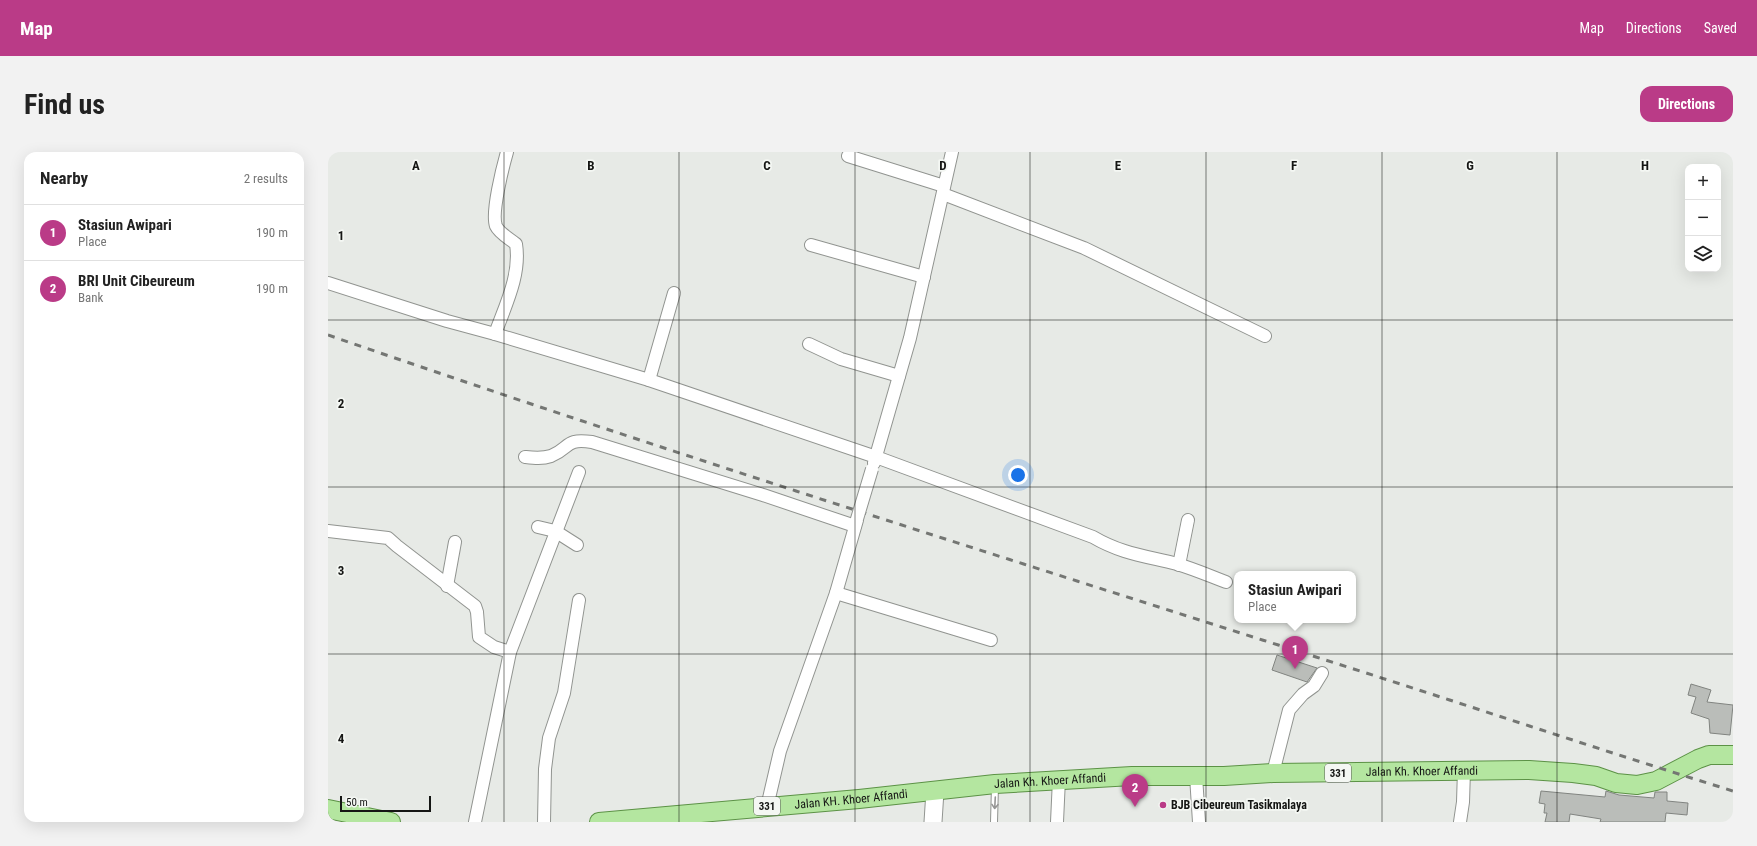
<!DOCTYPE html>
<meta charset="utf-8">
<style>
:root{--surface:#fff;--page:#f2f2f2;--text:#222;--muted:#767676;--line:#e0e0e0;--accent:#ba3b87}
body{margin:0;font-family:"Roboto Condensed",sans-serif;background:var(--page);color:var(--text)}
.controls{position:absolute;right:12px;top:12px;display:grid;overflow:hidden;border-radius:8px;box-shadow:0 4px 16px #0002}
.controls button{width:36px;height:36px;display:grid;place-items:center;padding:0;border:0;border-bottom:1px solid var(--line);background:var(--surface);color:var(--text);font:20px sans-serif}
.scale{position:absolute;left:12px;bottom:10px;width:91px;box-sizing:border-box;padding-left:4px;border:2px solid #151614;border-top:0;font-size:11px;line-height:14px;white-space:nowrap;color:#151614;-webkit-text-stroke:3px #f4f7f3;paint-order:stroke}
.you{position:absolute;left:690px;top:323px;width:14px;height:14px;margin:-10px;border:3px solid #fff;border-radius:50%;background:#1a73e8;box-shadow:0 0 0 6px #1a73e833}
.badge{display:grid;place-items:center;width:26px;height:26px;border-radius:50%;background:var(--accent);color:#fff;font-size:13px;font-weight:700}
.pin{position:absolute;translate:-50% -33px;filter:drop-shadow(0 1px 2px #0008)}
.pin::after{content:'';position:absolute;top:21px;width:14px;height:12px;background:inherit;clip-path:polygon(0 0,100% 0,50% 100%)}
.popup{position:absolute;left:906px;top:419px;width:122px;height:52px;box-sizing:border-box;display:grid;place-content:center;border-radius:8px;background:var(--surface);filter:drop-shadow(0 1px 3px #0005);font-size:13px;white-space:nowrap;color:var(--muted)}
.popup b{font-size:15px;color:var(--text)}
.popup::after{content:'';position:absolute;left:50%;top:100%;margin-left:-8px;border:8px solid transparent;border-top-color:var(--surface)}
.list{margin:0;padding:0;list-style:none}
h2{display:flex;justify-content:space-between;align-items:center;height:52px;margin:0;padding:0 16px;font-size:17px}
h2 small{font-size:13px;font-weight:400;color:var(--muted)}
.list li{display:grid;grid-template-columns:26px 1fr auto;gap:12px;align-items:center;box-sizing:border-box;height:56px;padding:0 16px;border-top:1px solid var(--line)}
.list b{display:block;font-size:15px;white-space:nowrap}
.list p{margin:0;font-size:13px;white-space:nowrap;color:var(--muted)}
.list em{font-size:13px;font-style:normal;color:var(--muted)}
.icon{flex:none;width:22px;height:22px;fill:none;stroke:currentColor;stroke-width:2;stroke-linecap:round;stroke-linejoin:round}
.map{position:relative;flex:none;width:1405px;height:670px;overflow:hidden;border-radius:12px}
header{display:flex;align-items:center;gap:24px;box-sizing:border-box;height:56px;padding:0 20px;background:var(--accent);color:#fff}
header strong{font-size:19px}
nav{display:flex;gap:22px;margin-inline-start:auto;font-size:14px}
.intro{display:flex;align-items:center;justify-content:space-between;box-sizing:border-box;height:96px;padding:0 24px}
h1{margin:0;font-size:28px}
.button{padding:10px 18px;border-radius:12px;background:var(--accent);color:#fff;font-size:14px;font-weight:700}
main{display:flex;gap:24px;padding:0 24px}
aside{flex:1;background:var(--surface);border-radius:12px;box-shadow:0 4px 16px #0002}
.map>svg:first-child{display:block}
.building{fill:#babdb9;stroke:#818480}
.lines{fill:none;stroke-linecap:round;stroke-linejoin:round}
.lane-casing{stroke:#919490;stroke-width:8}
.street-casing{stroke:#919490;stroke-width:14}
.secondary-casing{stroke:#919490;stroke-width:19}
.primary-casing{stroke:#5c9246;stroke-width:20}
.lane{stroke:#fff;stroke-width:6}
.street{stroke:#fff;stroke-width:12}
.secondary{stroke:#fff;stroke-width:17}
.primary{stroke:#b4e6a0;stroke-width:18}
.rail{stroke:#747673;stroke-width:3;stroke-dasharray:7 7;stroke-linecap:butt}
.street-bridge-casing{stroke:#919490;stroke-width:14;stroke-linecap:butt}
.street-bridge{stroke:#fff;stroke-width:12}
.oneway{stroke:#969695}
.grid{fill:none;stroke:#151614;stroke-width:1;stroke-opacity:0.55}
.poi-dot{fill:#ba3b87;stroke:#f4f7f3;stroke-width:1.5}
.labels{text-anchor:middle;dominant-baseline:central;stroke-width:3.5;stroke-linejoin:round;paint-order:stroke}
.shield{fill:#f4f7f3;stroke:#585a57;stroke-width:1}
.shield-label{font-size:11px;font-weight:bold;fill:#151614}
.street-label{font-size:12px;fill:#151614;stroke:#f4f7f3}
.poi-label{font-size:12px;font-weight:bold;fill:#151614;stroke:#f4f7f3;text-anchor:start}
.grid-label{font-size:13px;text-anchor:middle;font-weight:bold;fill:#151614;stroke:#f4f7f3;stroke-width:3.5;stroke-linejoin:round;paint-order:stroke}
</style>
<header>
<strong>Map</strong>
<nav><a>Map</a><a>Directions</a><a>Saved</a></nav>
</header>
<div class="intro"><h1>Find us</h1><a class="button">Directions</a></div>
<main>
<aside>
<h2>Nearby<small>2 results</small></h2>
<ul class="list">
<li><span class="badge">1</span><div><b>Stasiun Awipari</b><p>Place</p></div><em>190 m</em></li>
<li><span class="badge">2</span><div><b>BRI Unit Cibeureum</b><p>Bank</p></div><em>190 m</em></li>
</ul>
</aside>
<div class="map">
<svg width="1405" height="670" viewBox="0 0 1405 670">
<rect width="100%" height="100%" fill="#e7eae6"/>
<g class="building">
<polygon points="949,503 989,516 979,530 944,518"/>
<polygon points="1363,532 1383,538 1379,550 1405,553 1402,583 1382,581 1381,567 1363,561 1368,545 1360,543"/>
<polygon points="1213,639 1277,645 1278,639 1291,643 1326,646 1327,640 1339,640 1339,649 1360,651 1359,663 1338,661 1337,670 1272,670 1273,667 1242,662 1241,670 1217,670 1219,661 1216,661 1217,652 1211,651"/>
</g>
<g class="lines">
<defs>
<polyline id="lane" points="666,670 667,634"/>
<g id="street">
<polyline points="520,4 616,34"/>
<polyline points="615,42 756,96 937,184"/>
<polyline points="483,93 596,125"/>
<path d="M0 131 119 169 167 182 321 228 548 305 765 385C794 402 818 404 849 412 866 417 882 424 898 430"/>
<path d="M167 182C177 154 193 123 188 92 182 87 171 81 168 74 163 61 175 14 179 0"/>
<polyline points="481,192 513,207 571,224"/>
<polyline points="321,228 346,141"/>
<path d="M197 305C206 306 214 307 223 304 243 296 236 286 264 290L435 343 527 374"/>
<polyline points="546,311 582,186 624,0"/>
<polyline points="210,375 227,379 249,393"/>
<polyline points="0,379 60,386 69,394 147,454 149,460 151,485 166,495 182,500"/>
<polyline points="851,413 860,368"/>
<polyline points="119,434 127,390"/>
<polyline points="508,441 663,488"/>
<polyline points="945,621 961,558 975,542 986,534 994,521"/>
<polyline points="868,624 871,670"/>
<polyline points="439,655 452,599 508,441 529,368"/>
<polyline points="147,670 182,500 251,320"/>
<polyline points="216,670 217,617 221,586 236,541 251,448"/>
<polyline points="729,670 731,627"/>
<polyline points="1132,670 1135,650 1136,618"/>
</g>
<polyline id="secondary" points="605,670 607,639"/>
<g id="primary">
<polyline points="0,657 63,670"/>
<path id="s1" d="M271 670 531 647 667 632 804 624H896L945 621 1201 618 1245 621 1268 624 1288 631 1309 633 1328 629 1370 607 1381 603H1405"/>
</g>
</defs>
<use href="#lane" class="lane-casing"/>
<use href="#street" class="street-casing"/>
<use href="#secondary" class="secondary-casing"/>
<use href="#primary" class="primary-casing"/>
<use href="#lane" class="lane"/>
<use href="#street" class="street"/>
<use href="#secondary" class="secondary"/>
<use href="#primary" class="primary"/>
<path class="rail" d="M0 183C327 296 658 400 988 505 1127 549 1266 596 1405 639"/>
<defs>
<polyline id="street-bridge" points="529,367 544,317"/>
</defs>
<use href="#street-bridge" class="street-bridge-casing"/>
<use href="#street-bridge" class="street-bridge"/>
</g>
<defs><path id="oneway-shaft" d="M-6 0H5M1.5-3L5.5 0L1.5 3" fill="none" stroke-width="1.6" stroke-linecap="round" stroke-linejoin="round"/></defs>
<use class="oneway" href="#oneway-shaft" transform="translate(667 651) rotate(93)"/>
<path class="grid" d="M176 0V670M351 0V670M527 0V670M702 0V670M878 0V670M1054 0V670M1229 0V670M0 168H1405M0 335H1405M0 502H1405"/>
<circle class="poi-dot" cx="835" cy="653" r="4"/>
<g class="labels">
<g class="shield">
<rect x="997" y="612" width="26" height="18" rx="3"/>
<rect x="426" y="645" width="26" height="18" rx="3"/>
</g>
<g class="shield-label">
<text x="1010" y="621">331</text>
<text x="439" y="654">331</text>
</g>
<g class="street-label">
<text stroke="none"><textPath href="#s1" startOffset="825">Jalan Kh. Khoer Affandi</textPath></text>
<text stroke="none"><textPath href="#s1" startOffset="453">Jalan Kh. Khoer Affandi</textPath></text>
<text stroke="none"><textPath href="#s1" startOffset="253">Jalan KH. Khoer Affandi</textPath></text>
</g>
<g class="poi-label">
<text x="843" y="653">BJB Cibeureum Tasikmalaya</text>
</g>
</g>
<g class="grid-label">
<text x="88" y="18">A</text>
<text x="263" y="18">B</text>
<text x="439" y="18">C</text>
<text x="615" y="18">D</text>
<text x="790" y="18">E</text>
<text x="966" y="18">F</text>
<text x="1142" y="18">G</text>
<text x="1317" y="18">H</text>
<text x="13" y="88">1</text>
<text x="13" y="256">2</text>
<text x="13" y="423">3</text>
<text x="13" y="591">4</text>
</g>
</svg>
<div class="controls">
<button>+</button>
<button>−</button>
<button><svg class="icon" aria-label="layers" viewBox="0 0 24 24"><path d="M12 4l9 5-9 5-9-5zM3 14l9 5 9-5"/></svg></button>
</div>
<div class="scale">50 m</div>
<div class="you"></div>
<div class="pin badge" style="left:967px;top:517px">1</div>
<div class="popup"><b>Stasiun Awipari</b>Place</div>
<div class="pin badge" style="left:807px;top:655px">2</div>
</div>
</main>
